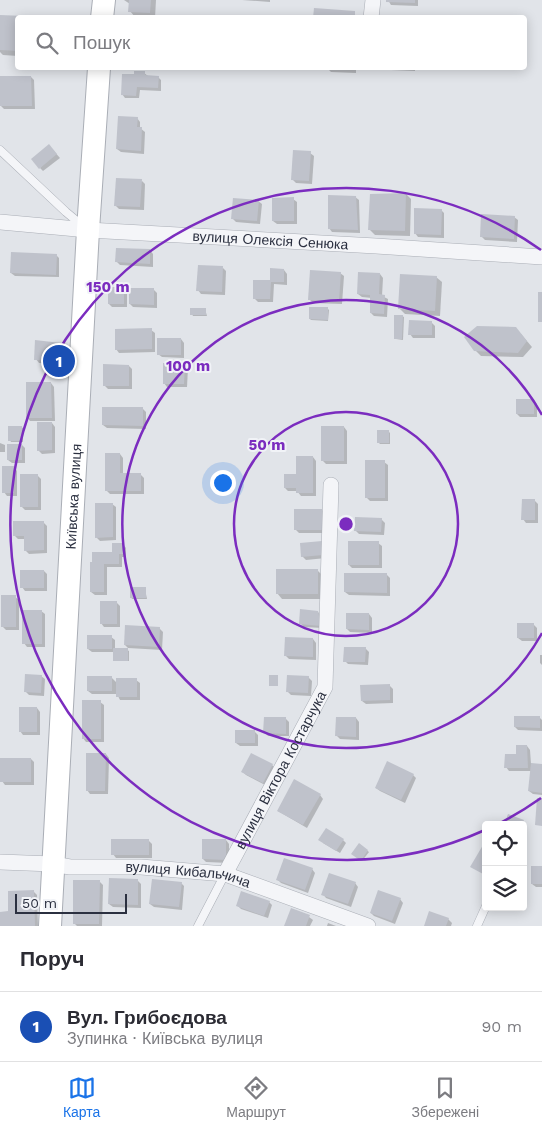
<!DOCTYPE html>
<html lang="uk">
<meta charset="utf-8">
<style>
:root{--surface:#fff;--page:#f7f7f7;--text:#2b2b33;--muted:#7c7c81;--line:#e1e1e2;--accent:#1a73e8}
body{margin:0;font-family:"Work Sans",sans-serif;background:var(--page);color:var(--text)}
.controls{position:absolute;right:15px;bottom:15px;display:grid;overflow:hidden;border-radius:5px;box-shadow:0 2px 12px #0003}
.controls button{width:45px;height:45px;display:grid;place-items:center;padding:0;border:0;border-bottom:1px solid var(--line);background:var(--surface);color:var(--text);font:25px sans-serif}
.scale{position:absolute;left:15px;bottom:12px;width:112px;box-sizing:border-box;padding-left:5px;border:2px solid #2b3040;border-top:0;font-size:14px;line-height:18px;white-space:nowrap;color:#2b3040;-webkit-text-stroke:4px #f1f3f7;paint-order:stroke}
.you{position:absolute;left:222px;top:482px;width:18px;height:18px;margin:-12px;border:4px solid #fff;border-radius:50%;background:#1a73e8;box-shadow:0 0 0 8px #1a73e833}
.badge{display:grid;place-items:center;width:32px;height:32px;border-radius:50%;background:var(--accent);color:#fff;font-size:16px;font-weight:700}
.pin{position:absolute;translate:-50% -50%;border:2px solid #fff;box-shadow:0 1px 5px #0006}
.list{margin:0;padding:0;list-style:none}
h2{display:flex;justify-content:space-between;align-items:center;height:65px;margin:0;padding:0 20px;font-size:21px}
h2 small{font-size:16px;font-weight:400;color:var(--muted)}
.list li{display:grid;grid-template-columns:32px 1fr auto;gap:15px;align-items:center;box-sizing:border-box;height:70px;padding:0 20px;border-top:1px solid var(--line)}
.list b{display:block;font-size:19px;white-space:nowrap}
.list p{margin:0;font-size:16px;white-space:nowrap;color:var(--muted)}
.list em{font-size:16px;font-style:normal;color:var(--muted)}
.icon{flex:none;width:28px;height:28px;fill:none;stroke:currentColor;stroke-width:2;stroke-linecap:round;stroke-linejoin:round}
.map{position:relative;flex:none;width:542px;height:926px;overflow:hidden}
.search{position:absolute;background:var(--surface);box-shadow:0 2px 12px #0003;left:15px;right:15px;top:15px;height:55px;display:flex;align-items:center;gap:12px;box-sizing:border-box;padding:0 18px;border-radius:5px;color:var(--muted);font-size:19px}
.sheet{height:135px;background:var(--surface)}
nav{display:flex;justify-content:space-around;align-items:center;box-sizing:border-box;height:70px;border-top:1px solid var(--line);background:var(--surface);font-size:14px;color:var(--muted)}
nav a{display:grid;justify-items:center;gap:2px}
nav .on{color:var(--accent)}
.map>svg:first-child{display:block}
.shadow{fill:#0003}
.building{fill:#bfc2cb}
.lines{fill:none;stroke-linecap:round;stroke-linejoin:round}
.service-casing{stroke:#aaaeb6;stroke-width:9}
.minor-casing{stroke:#aaaeb6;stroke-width:16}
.secondary-casing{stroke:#aaaeb6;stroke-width:24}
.service{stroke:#f4f5f8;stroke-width:8}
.minor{stroke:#f4f5f8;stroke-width:15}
.secondary{stroke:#fff;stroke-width:22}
.ring{fill:none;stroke:#7b2cbf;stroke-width:2.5}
.labels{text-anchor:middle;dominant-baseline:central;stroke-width:4;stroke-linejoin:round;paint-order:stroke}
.street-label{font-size:14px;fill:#2b3040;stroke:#f1f3f7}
.centre{fill:#7b2cbf;stroke:#f1f3f7;stroke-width:2.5}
.ring-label{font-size:15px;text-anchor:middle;font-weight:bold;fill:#7b2cbf;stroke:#f1f3f7;stroke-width:4;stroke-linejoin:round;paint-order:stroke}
</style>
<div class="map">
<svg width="542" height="926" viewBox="0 0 542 926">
<rect width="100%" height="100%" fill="#e1e4e9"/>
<g class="shadow">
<polygon points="124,0 156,0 155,18 135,17 130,11 130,4"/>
<polygon points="242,0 270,0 270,2"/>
<polygon points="388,0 418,0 418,6 391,5"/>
<polygon points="0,16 28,17 18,18 18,56 3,55 0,52"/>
<polygon points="327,68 356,68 356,73 331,72"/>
<polygon points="389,68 415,68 415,71 391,70"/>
<polygon points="144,73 148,76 158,77 161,80 161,91 140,90 139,98 125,98 122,94 135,76"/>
<polygon points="31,77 34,80 35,109 4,109 1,106"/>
<polygon points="137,118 140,122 140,128 145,132 144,154 121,152 117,149"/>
<polygon points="53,150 60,158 43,171 40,168"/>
<polygon points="310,153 314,156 312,184 296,183 292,179"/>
<polygon points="142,181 145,184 144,210 119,209 116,206"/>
<polygon points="406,194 411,199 410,236 375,235 370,230"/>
<polygon points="355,197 359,200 360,233 332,232 329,228"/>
<polygon points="293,199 297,202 297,224 277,224 273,221"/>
<polygon points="258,201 262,204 260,224 236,222 232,218"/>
<polygon points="441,210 444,213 444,238 418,237 415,233"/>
<polygon points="514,217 518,220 517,242 485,240 482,237"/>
<polygon points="150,250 153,254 153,267 120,265 117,262"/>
<polygon points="56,255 59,258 59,277 15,276 11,273"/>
<polygon points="223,268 226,271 225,295 201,294 198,290"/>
<polygon points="284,270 287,274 287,285 274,284 273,302 258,302 254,298"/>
<polygon points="340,273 344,276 342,304 313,303 309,299"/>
<polygon points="380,274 383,278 382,296 388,299 387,317 374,316 371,313 372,298 362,297 358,294"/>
<polygon points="436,277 442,282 440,316 405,314 399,308"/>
<polygon points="123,288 127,292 127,307 112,307 109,304"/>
<polygon points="154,290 157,293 157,308 133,307 130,304"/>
<polygon points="327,308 329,310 328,321 311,320 310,319"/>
<polygon points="205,309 207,316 193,316 192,314"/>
<polygon points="402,316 404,317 403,340 396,339 395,338"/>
<polygon points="431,322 435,326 435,338 413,338 410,334"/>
<polygon points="151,330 155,333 155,352 119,353 116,349"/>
<polygon points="521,334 532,347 523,357 481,356 475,350"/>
<polygon points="181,339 184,343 184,358 162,357 158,354"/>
<polygon points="60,344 63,348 62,364 39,363 36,359"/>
<polygon points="184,365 188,368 187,387 167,387 164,383"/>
<polygon points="129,366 132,369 132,389 108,389 104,385"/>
<polygon points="51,383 54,387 55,421 30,421 27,417"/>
<polygon points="533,400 537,404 537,417 520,417 517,414"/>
<polygon points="142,408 146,412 146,429 107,428 103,425"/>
<polygon points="52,423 55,427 55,453 42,454 38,450"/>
<polygon points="21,427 23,428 23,442 11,442 10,440"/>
<polygon points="344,427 347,431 347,464 326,464 323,461"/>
<polygon points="388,431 390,433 390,444 380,444 378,442"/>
<polygon points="0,443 5,445 5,452 0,452"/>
<polygon points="22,445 25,448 25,463 12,463 8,460"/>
<polygon points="120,454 123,458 123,474 140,474 144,478 144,494 110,494 106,490"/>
<polygon points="313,457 316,461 316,496 301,496 297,491 288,491 285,488"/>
<polygon points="384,462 388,465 388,501 370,501 366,497"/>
<polygon points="14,467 17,471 17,496 7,496 4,492"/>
<polygon points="37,475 41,479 41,510 25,510 22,507"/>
<polygon points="534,500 538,504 538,523 526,523 523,519"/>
<polygon points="112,504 116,507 116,540 100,541 96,537"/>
<polygon points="322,510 325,513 325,533 299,533 296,530"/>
<polygon points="381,519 385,523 384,535 359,534 356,531"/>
<polygon points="43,522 47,526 47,553 29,554 25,550 25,539 18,539 15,536"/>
<polygon points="378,543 382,546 382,568 352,568 349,565"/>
<polygon points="123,544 126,548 126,557 122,557 122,567 107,567 107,595 95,595 91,592 91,563 113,553"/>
<polygon points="325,546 326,558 306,560 302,556"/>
<polygon points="44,571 47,574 47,591 25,591 22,587"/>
<polygon points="318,571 323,576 323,599 282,599 277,593"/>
<polygon points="387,575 390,578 390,596 349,595 345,592"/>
<polygon points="145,589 147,599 132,599 131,597"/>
<polygon points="15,597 19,600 19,630 6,630 2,626"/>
<polygon points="117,603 120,606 120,627 104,627 101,623"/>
<polygon points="41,611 45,614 45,647 27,647 24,643"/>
<polygon points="318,612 321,616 323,628 304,627 300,623"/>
<polygon points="369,614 372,618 372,633 350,632 347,629"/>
<polygon points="534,625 537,628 537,641 522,641 518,638"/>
<polygon points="159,628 163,632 162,650 128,648 125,645"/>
<polygon points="111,637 115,640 115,650 127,650 129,651 129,661 116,661 115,652 92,652 88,649"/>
<polygon points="313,639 316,643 316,660 289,659 286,656"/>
<polygon points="365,648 369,652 368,665 348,664 345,661"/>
<polygon points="540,655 542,655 542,665 540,663"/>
<polygon points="41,676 45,679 44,696 29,695 26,692"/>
<polygon points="111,677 117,683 136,680 140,683 140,700 120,700 117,694 92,694 88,691"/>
<polygon points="308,677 312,681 311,696 291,695 288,692"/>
<polygon points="389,685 393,689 393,703 366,704 362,701"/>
<polygon points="100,702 104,705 104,742 86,742 83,738"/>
<polygon points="37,708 40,712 40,735 23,735 20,731"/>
<polygon points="539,717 542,720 542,731 518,730 515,727"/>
<polygon points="356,718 359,722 359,740 340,739 337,736"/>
<polygon points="286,719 289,722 289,736 268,736 265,733"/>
<polygon points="254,731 258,735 258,746 240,746 236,743"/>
<polygon points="527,746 530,750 531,764 542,765 542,795 533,794 529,791 531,771 509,771 506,767"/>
<polygon points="106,754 109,758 108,794 90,794 87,790"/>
<polygon points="31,759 34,762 34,785 5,785 2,781"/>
<polygon points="272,765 275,768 267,786 246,775 243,772"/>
<polygon points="413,775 416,778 405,803 380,791 376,788"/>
<polygon points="320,795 323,799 307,828 278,811"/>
<polygon points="523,821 527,825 523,833 523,825 505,825"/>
<polygon points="148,840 152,844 152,858 116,858 113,854"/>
<polygon points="226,840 229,844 229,863 206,862 203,859"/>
<polygon points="343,840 346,843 340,853 323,843"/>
<polygon points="359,845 369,852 362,861 353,854"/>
<polygon points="542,867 542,887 536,887 532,884"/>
<polygon points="312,869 315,873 308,893 281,883 277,879"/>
<polygon points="138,881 141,884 141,908 113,907 109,904"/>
<polygon points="100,882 103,885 102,926 77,926 74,923"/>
<polygon points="181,883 184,886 182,910 154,907 150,904"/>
<polygon points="355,883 358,887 351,907 326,898 323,894"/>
<polygon points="33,891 37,895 38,926 0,926 0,913 10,913"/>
<polygon points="400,899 403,903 395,924 374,916 371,913"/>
<polygon points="269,902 272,905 268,918 241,909 237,905"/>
<polygon points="309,917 313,920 310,926 286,926"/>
<polygon points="448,919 452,923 451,926 425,926"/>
<polygon points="328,923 336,926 327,926"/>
</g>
<g class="building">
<polygon points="129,0 151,0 150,13 128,12"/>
<polygon points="386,0 415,0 415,3 386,2"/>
<polygon points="314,8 355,11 355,18 313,18"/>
<polygon points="0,15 24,16 24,18 18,18 18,51 0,50"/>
<polygon points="326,68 353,68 353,70 326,69"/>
<polygon points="134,71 145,71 145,75 159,76 158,88 137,87 136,96 121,95 122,74 134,74"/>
<polygon points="0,76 31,76 32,106 0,106"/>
<polygon points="118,116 138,117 137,127 142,127 141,151 116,149"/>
<polygon points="49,144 57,154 39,169 31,159"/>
<polygon points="293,150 311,151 309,181 291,180"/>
<polygon points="116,178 142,179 140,207 114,206"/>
<polygon points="406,193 405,231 368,230 370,194"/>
<polygon points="328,195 356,196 358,230 328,229"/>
<polygon points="294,197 294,221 272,221 272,198"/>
<polygon points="233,198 259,200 257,221 231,219"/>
<polygon points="414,208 442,209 441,235 414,234"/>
<polygon points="481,214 515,216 514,239 480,237"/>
<polygon points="116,248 150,249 150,264 115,262"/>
<polygon points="11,252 57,254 56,275 10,273"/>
<polygon points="198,265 223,266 222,292 196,291"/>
<polygon points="270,268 284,269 284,282 271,282 270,299 253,299 253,280 270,280"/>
<polygon points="310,270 341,272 339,301 308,300"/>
<polygon points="358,272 380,273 379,294 385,295 384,314 370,313 370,295 357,294"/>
<polygon points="400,274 437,276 435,311 398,309"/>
<rect x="108" y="287" width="16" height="17"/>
<polygon points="129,288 154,288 154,305 129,304"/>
<rect x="538" y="292" width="4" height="30"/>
<polygon points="309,307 328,307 328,320 309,319"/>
<rect x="190" y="308" width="16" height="7"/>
<polygon points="394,315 403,315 402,339 394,339"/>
<polygon points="409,320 432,321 432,335 408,335"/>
<polygon points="477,326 516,327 527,341 518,353 474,351 464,337"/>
<polygon points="152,328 152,349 115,350 115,329"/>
<rect x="157" y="338" width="24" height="17"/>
<polygon points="35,340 61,343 59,361 34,360"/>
<polygon points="163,363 185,364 184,384 163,384"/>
<polygon points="103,364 129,365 129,386 103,386"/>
<polygon points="26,382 51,382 52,418 26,418"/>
<rect x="516" y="399" width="18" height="15"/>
<polygon points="102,407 143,407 143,426 102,425"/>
<polygon points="37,422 52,422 52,450 37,451"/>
<rect x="8" y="426" width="14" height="15"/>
<rect x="321" y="426" width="23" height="35"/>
<rect x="377" y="430" width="12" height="13"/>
<rect x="7" y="444" width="15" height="16"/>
<polygon points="105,453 120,453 120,473 141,473 141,491 105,491"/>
<polygon points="296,456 313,456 313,493 296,493 296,488 284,488 284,474 296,474"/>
<rect x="365" y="460" width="20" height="38"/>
<rect x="2" y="466" width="12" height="27"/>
<rect x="20" y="474" width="18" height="33"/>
<polygon points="522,499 535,499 535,520 521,520"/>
<polygon points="95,503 113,503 113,537 95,538"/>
<rect x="294" y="509" width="28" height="21"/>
<polygon points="355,517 382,518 381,532 354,531"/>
<polygon points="13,521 44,521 44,550 24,551 24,536 13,536"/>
<polygon points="322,541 323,555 301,557 300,543"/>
<rect x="348" y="541" width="31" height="24"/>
<polygon points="112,543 123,543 123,554 119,554 119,564 104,564 104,592 90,592 90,562 92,562 92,552 112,552"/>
<rect x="276" y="569" width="42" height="25"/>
<rect x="20" y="570" width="24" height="18"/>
<polygon points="344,573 387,573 387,593 344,592"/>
<rect x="130" y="587" width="16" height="11"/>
<rect x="1" y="595" width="15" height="32"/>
<rect x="100" y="601" width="17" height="23"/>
<polygon points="300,609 318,611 321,626 299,624"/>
<rect x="22" y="610" width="20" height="34"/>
<polygon points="346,613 369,613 369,630 346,629"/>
<rect x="517" y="623" width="17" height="15"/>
<polygon points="125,625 160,627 159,647 124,645"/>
<rect x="87" y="635" width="25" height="14"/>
<polygon points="285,637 313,638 313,657 284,656"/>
<polygon points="344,647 366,647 365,662 343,662"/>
<rect x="113" y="648" width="15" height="13"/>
<polygon points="25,674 42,675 41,693 24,692"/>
<rect x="269" y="675" width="9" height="11"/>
<polygon points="287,675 309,676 308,693 286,692"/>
<rect x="87" y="676" width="25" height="15"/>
<rect x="116" y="678" width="21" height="19"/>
<polygon points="390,684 390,700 361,701 360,685"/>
<rect x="82" y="700" width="19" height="39"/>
<rect x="19" y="707" width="18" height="25"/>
<polygon points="514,716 540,716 540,728 514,727"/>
<polygon points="264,717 286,717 286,734 263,733"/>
<polygon points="336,717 356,717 356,737 335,736"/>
<rect x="235" y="730" width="20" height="13"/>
<polygon points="516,745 527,745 528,768 504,768 505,754 516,754"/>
<polygon points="86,753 106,753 105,791 86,791"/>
<polygon points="251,753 273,764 263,783 241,772"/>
<rect x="0" y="758" width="31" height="24"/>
<polygon points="387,761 414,774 401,800 375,788"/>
<polygon points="531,763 542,764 542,793 528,791"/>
<polygon points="294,779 321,794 303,825 277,811"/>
<polygon points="537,798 542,798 542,826 535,825"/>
<polygon points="508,814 524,820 522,825 504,825"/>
<polygon points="326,828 344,839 336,851 318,840"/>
<rect x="111" y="839" width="38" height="16"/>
<polygon points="202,839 226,839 226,860 202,859"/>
<polygon points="359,843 368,850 361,861 351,854"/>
<polygon points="483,845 486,846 485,875 470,867"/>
<polygon points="284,858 313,868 305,890 276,880"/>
<rect x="531" y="866" width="11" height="18"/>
<polygon points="329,873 356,882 348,904 321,895"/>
<polygon points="109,878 138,879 138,905 108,904"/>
<polygon points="152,879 182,882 179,907 149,904"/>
<polygon points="73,880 100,880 99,924 73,924"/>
<polygon points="34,890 35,926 0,926 0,912 8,911 8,891"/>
<polygon points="378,890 401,898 392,921 370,913"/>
<polygon points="241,891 270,901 264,916 236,906"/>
<polygon points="291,908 310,915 306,926 284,926"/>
<polygon points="429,911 449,918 446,926 424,926"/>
</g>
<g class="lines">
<defs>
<g id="service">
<polyline points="0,150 66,212 84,227"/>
<polyline points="198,926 225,874"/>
<polyline points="477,926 486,906"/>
</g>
<g id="minor">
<polyline points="371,18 373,0"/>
<path id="s1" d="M0 222 88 230 376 246 542 257"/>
<path id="s2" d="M0 862 53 864 70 867H141L225 874 368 926"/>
<path id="s3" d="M225 874 325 687 331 485"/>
</g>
<g id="secondary">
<polyline points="102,18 104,0"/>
<path id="s4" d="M50 926 88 230 99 68"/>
</g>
</defs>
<use href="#service" class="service-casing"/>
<use href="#minor" class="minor-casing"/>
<use href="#secondary" class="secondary-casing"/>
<use href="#service" class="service"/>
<use href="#minor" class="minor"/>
<use href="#secondary" class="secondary"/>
</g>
<g class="ring">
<circle cx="346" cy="524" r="112"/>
<path d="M542 633A224 224 0 1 1 542 415"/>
<path d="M541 798A336 336 0 0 1 496 825M485 830A336 336 0 1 1 541 250"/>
</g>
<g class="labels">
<g class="street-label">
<text stroke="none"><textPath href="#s1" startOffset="271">вулиця Олексія Сенюка</textPath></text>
<text stroke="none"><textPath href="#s4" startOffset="430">Київська вулиця</textPath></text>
<text stroke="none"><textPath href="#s3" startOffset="118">вулиця Віктора Костарчука</textPath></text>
<text stroke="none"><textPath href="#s2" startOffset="189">вулиця Кибальчича</textPath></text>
</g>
</g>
<circle cx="346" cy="524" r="8" class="centre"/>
<g class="ring-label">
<text x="108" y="292">150 m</text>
<text x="188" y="371">100 m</text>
<text x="267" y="450">50 m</text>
</g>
</svg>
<div class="controls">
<button><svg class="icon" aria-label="locate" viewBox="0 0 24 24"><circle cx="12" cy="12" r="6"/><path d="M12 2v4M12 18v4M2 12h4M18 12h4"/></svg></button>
<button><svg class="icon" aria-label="layers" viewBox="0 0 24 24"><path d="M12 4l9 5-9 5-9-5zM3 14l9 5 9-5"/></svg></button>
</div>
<div class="scale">50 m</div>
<div class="you"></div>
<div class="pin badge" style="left:59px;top:361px;background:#1a4fb4">1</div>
<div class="search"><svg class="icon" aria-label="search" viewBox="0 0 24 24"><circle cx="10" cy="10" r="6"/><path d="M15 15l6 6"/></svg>Пошук</div>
</div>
<section class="sheet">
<h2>Поруч<small></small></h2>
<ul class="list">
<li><span class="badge" style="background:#1a4fb4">1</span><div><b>Вул. Грибоєдова</b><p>Зупинка · Київська вулиця</p></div><em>90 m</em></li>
</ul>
</section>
<nav>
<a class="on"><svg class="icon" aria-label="map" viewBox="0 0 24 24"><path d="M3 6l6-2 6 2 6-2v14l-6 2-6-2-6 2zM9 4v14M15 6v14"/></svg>Карта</a>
<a><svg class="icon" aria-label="directions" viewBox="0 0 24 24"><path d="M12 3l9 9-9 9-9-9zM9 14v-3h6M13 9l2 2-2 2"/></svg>Маршрут</a>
<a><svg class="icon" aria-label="saved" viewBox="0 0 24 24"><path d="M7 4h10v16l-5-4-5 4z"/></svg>Збережені</a>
</nav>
